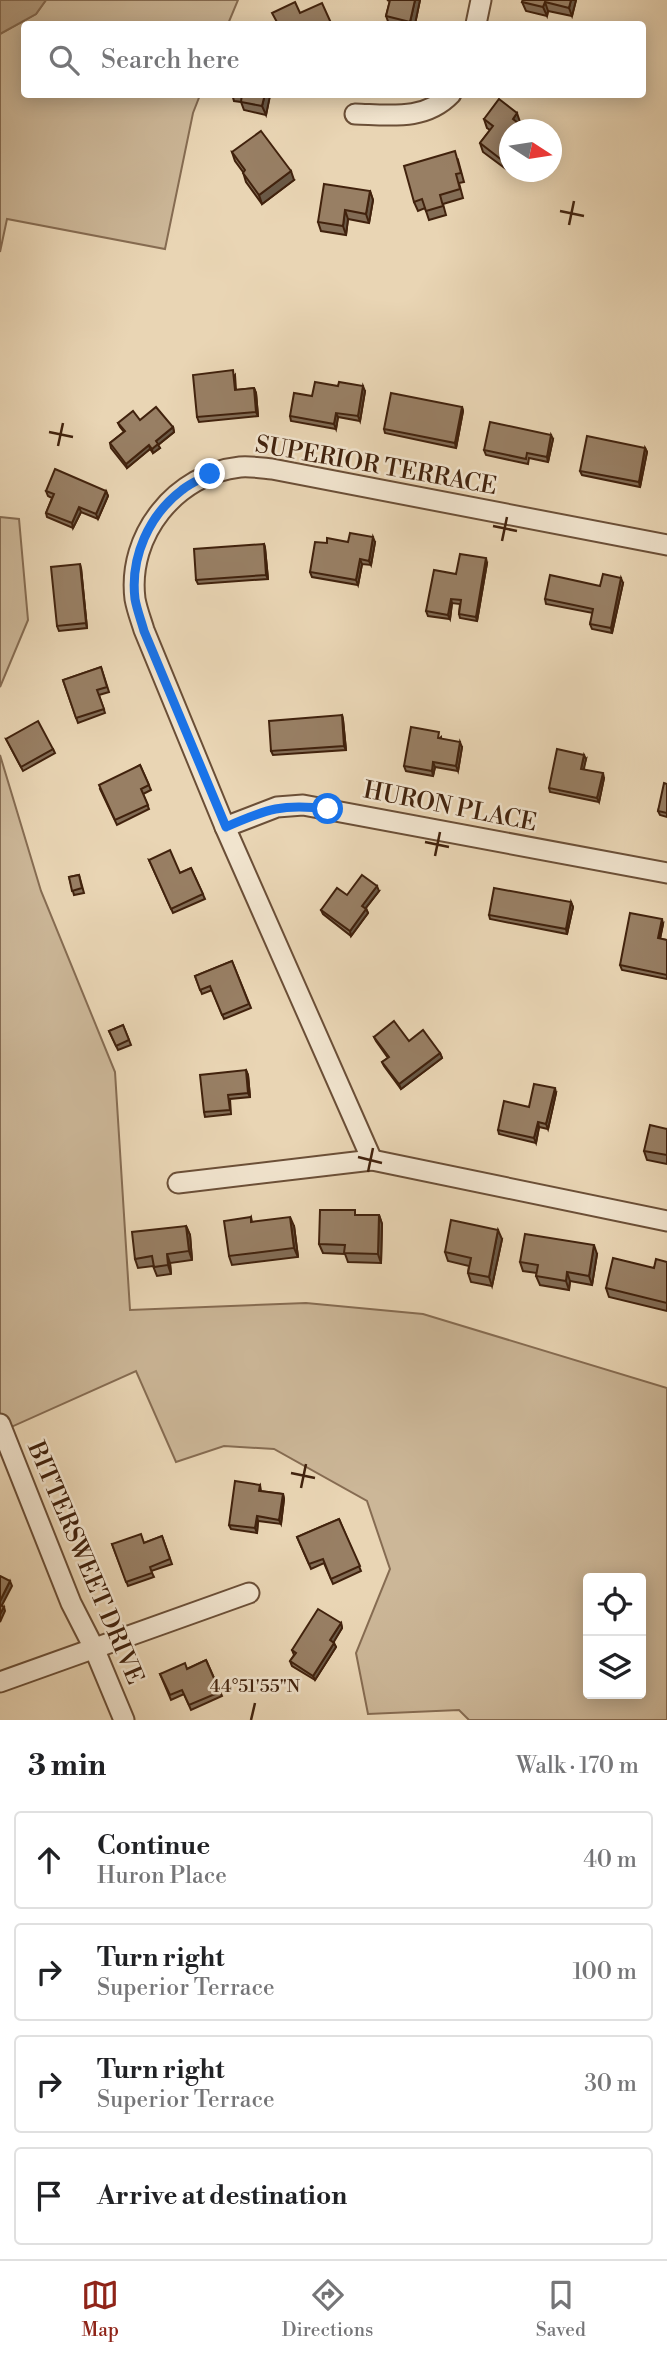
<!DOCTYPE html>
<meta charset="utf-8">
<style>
:root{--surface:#fff;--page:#f2f2f2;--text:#202124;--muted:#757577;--line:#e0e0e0;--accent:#8f2418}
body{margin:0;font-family:"Libre Bodoni",serif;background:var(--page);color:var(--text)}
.controls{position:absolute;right:21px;bottom:21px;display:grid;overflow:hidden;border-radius:7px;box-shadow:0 4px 18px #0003}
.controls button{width:63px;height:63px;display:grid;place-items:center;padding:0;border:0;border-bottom:2px solid var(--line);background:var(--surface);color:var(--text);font:35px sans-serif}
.compass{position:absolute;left:499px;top:119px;width:63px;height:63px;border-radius:50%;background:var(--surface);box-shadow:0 4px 18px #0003;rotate:102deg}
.stop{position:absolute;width:21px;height:21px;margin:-16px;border:5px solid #1a73e8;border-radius:50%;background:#fff}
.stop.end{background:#1a73e8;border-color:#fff;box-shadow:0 2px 7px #0008}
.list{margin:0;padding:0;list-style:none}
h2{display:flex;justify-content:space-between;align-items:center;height:91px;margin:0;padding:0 28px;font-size:30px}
h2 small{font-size:23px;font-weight:400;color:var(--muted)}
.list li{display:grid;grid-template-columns:46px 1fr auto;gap:21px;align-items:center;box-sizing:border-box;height:98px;margin:0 14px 14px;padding:0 14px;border:2px solid var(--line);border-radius:7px}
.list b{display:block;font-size:26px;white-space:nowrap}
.list p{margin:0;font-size:23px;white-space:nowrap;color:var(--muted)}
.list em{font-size:23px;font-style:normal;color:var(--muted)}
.icon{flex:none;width:38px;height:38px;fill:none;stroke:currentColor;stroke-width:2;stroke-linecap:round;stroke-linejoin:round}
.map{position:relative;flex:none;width:667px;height:1720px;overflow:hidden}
.search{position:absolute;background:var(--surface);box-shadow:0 4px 18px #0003;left:21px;right:21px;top:21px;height:77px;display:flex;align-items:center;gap:18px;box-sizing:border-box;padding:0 24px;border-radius:7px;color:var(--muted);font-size:26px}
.sheet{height:539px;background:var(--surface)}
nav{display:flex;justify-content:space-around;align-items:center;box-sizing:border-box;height:98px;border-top:2px solid var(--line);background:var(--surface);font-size:19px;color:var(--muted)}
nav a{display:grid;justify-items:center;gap:4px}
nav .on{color:var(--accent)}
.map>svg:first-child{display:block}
.green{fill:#ccb798;stroke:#866c52;stroke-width:2;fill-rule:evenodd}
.water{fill:#b0987b;stroke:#84694f;stroke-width:2}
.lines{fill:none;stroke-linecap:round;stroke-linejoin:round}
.street-casing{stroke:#6b4f37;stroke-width:23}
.street{stroke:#f1e4ce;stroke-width:19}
.wall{fill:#836d56;stroke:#41220d;stroke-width:2}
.shaded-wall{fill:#6a5946;stroke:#41220d;stroke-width:2}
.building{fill:#987f64;stroke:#41220d;stroke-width:2}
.route{stroke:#1a73e8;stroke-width:9}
.ticks{fill:none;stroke:#41220d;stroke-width:2.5}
.labels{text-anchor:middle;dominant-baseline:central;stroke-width:5;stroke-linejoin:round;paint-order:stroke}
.street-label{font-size:24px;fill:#41220d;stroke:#f1e4ce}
.ticks-label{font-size:18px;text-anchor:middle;fill:#41220d;stroke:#f1e4ce;stroke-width:5;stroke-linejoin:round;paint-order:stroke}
</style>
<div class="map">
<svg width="667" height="1720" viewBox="0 0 667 1720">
<rect width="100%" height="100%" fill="#e9d5b4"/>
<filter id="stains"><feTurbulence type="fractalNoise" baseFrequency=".00286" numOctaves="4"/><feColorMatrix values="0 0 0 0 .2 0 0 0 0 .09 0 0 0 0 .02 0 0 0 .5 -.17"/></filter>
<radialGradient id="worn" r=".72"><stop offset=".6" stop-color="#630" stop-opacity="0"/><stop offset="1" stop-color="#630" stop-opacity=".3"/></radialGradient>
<g class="green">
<polygon points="46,0 238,0 228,24 24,24 24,94 200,95 193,113 165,249 7,219 0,252 0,34 36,14"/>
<polygon points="0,517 19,519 28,620 0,687"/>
<path d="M0 755 41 891 115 1072 130 1310 306 1303 423 1314 667 1388V1720H469L459 1710 368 1714 356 1653 390 1569 367 1501 274 1449 224 1446 176 1462 136 1371 0 1432ZM588 1578H641V1694H588Z"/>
</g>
<polygon class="water" points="0,0 46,0 36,14 0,34"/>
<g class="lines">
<defs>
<g id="street">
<polyline points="476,24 481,0"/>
<path d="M355 114C390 115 425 121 451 94"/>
<polyline points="225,827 277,807 303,805 667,873"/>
<path d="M372 1160 225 827 144 630C141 620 137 610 135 599 127 535 176 474 240 467 250 466 262 468 272 469L667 545"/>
<polyline points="178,1183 372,1160 667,1221"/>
<polyline points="0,1424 71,1603 94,1648 124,1720"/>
<polyline points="0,1682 249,1593"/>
</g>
</defs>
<use href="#street" class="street-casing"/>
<use href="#street" class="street"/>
</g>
<g class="wall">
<polygon points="387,0 420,0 415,24 389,24 386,16 390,1"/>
<polygon points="523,0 576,0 572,16 548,11 547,16 526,11 522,2"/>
<polygon points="232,94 270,94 266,115 244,110 241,102 234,101"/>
<polygon points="484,119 520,122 509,130 510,172 483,152 480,143 490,130 487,128"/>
<polygon points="232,152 294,180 262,204 246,182 243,172 235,161"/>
<polygon points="458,160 464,182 459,183 463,198 443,204 446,215 429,220 425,208 418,211 414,202"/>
<polygon points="370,191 373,200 369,223 348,219 346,235 321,231 318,222"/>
<polygon points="235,375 236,390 254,388 256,393 258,416 199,422 197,417"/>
<polygon points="338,386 365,391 360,421 338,417 336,429 291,421 290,416 312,396"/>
<polygon points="462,407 463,411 456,448 385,433 384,429"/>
<polygon points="140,420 173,427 174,432 158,445 160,448 153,453 150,449 127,468 111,448 110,443 124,432 120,427 118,423"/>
<polygon points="553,439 548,462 529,458 528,464 486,455 484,450"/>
<polygon points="645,448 647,452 640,487 582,475 580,471"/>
<polygon points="46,491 106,491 108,496 98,519 81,512 73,528 47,517 46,513 52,498 48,496"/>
<polygon points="348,542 375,542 371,565 362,564 358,585 312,577 310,572 327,543"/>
<polygon points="264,544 265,548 268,579 198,584 196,580"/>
<polygon points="487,563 477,621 460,618 459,614 460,604 452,603 450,619 428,616 426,611 456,574"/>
<polygon points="81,568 87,628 59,631 57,626"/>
<polygon points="623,583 612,633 592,629 590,624 593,613 546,604 545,599 600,586"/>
<polygon points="101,667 109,692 99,695 105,713 78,723 63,680"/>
<polygon points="342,715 343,720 346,750 273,755 271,751"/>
<polygon points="441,737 441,739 462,747 458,771 435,767 433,776 406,771 404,766"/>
<polygon points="6,739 53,749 55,753 23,771"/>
<polygon points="586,759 583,769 604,778 599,802 550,792 549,788"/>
<polygon points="140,765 151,790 143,794 149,809 117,825 100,789"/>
<polygon points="667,784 667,817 660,815 658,811"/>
<polygon points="149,860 180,873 191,868 205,899 173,913"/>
<polygon points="79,875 84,893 74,895 69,877"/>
<polygon points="379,891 366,908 368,913 351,936 323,914 321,910 347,895"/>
<polygon points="571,902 573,907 567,934 490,919 489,915"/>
<polygon points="663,924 660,939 667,940 667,979 622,970 620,965"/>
<polygon points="232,961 251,1008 224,1019 212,990 202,994 195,976"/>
<polygon points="123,1025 131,1045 118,1050 109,1031"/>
<polygon points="374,1037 409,1041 440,1053 442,1058 401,1089 384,1066 382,1062 388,1058 376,1041"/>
<polygon points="246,1070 248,1075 250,1097 230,1099 231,1114 205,1117 204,1112"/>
<polygon points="556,1093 548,1129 539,1127 536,1143 499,1134 498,1130"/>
<polygon points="667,1129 667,1164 647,1160 644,1151"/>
<polygon points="356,1215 379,1215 382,1224 381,1263 348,1262 345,1254 323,1253 319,1244"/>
<polygon points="251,1217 252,1222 294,1226 298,1257 232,1265 229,1256"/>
<polygon points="186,1226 190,1235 192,1260 170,1263 171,1274 157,1276 153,1266 138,1268 135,1259"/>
<polygon points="502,1239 492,1286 471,1282 468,1273 469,1266 448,1261 445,1252"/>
<polygon points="597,1254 592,1285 570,1281 569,1290 540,1285 536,1276 537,1273 523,1271 520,1262"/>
<polygon points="667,1262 667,1311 609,1297 606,1288"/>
<polygon points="260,1485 261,1491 283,1494 284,1499 281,1524 258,1521 257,1533 231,1529 229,1525"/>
<polygon points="339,1519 361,1571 333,1584 324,1563 311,1569 297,1537"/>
<polygon points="162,1536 172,1564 151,1571 154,1577 128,1586 112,1544 144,1543"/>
<polygon points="341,1623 342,1628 333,1642 336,1647 315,1680 292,1666 290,1661 294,1655 292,1650"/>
<polygon points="206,1660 222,1696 191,1710 184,1694 171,1700 160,1674 187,1669"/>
</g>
<g class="shaded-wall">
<polygon points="415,0 420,0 415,24 411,24 410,22"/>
<polygon points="571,0 576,0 572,16 569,8"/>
<polygon points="545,2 548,11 547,16 543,7"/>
<polygon points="265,94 270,94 270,96 266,115 262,106"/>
<polygon points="517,113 520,122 516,128 513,119"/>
<polygon points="291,171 294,180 262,204 259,195"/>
<polygon points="370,191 373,200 369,223 366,214"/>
<polygon points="345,210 348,219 346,235 343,226"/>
<polygon points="363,386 365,391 360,421 358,416"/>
<polygon points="254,388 256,393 258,416 256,412"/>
<polygon points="462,407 463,411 456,448 455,443"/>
<polygon points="336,413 338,417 336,429 334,424"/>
<polygon points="173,427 174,432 158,445 160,448 153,453 152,449 156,441"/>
<polygon points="551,435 553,439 548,462 547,457"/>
<polygon points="149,445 150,449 127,468 126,464"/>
<polygon points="645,448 647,452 640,487 639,482"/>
<polygon points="106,491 108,496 98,519 96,514"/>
<polygon points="79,507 81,512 73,528 72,523"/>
<polygon points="373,537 375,542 371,565 369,561"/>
<polygon points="264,544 265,548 268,579 266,575"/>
<polygon points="486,558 487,563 477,621 476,617"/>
<polygon points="360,559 362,564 358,585 356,580"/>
<polygon points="80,564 81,568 87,628 86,623"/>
<polygon points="621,578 623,583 612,633 611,628"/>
<polygon points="451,599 452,603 450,619 448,615"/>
<polygon points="342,715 343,720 346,750 344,746"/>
<polygon points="460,742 462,747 458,771 456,766"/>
<polygon points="584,755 586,759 583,773 581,769"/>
<polygon points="433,762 435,767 433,776 432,771"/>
<polygon points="603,773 604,778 599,802 597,798"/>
<polygon points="377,886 379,891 364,910 362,906"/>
<polygon points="571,902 573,907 567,934 566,929"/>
<polygon points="366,909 368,913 351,936 350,931"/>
<polygon points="662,919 663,924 659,943 658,938"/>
<polygon points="440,1053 442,1058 401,1089 399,1084"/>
<polygon points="246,1070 248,1075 250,1097 248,1093"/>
<polygon points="555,1088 556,1093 548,1129 546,1124"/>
<polygon points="538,1122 539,1127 536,1143 534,1138"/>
<polygon points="379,1215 382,1224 381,1263 378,1254"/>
<polygon points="290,1217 294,1226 298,1257 294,1248"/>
<polygon points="186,1226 190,1235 192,1260 189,1251"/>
<polygon points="498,1230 502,1239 492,1286 489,1277"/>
<polygon points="594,1245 597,1254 592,1285 589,1276"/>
<polygon points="167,1254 170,1263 171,1274 168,1265"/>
<polygon points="567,1272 570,1281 569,1290 566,1281"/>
<polygon points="283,1494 284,1499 281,1524 279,1520"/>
<polygon points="257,1516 258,1521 257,1533 255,1528"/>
<polygon points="10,1581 12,1586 0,1609 0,1601"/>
<polygon points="4,1607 5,1611 0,1622 0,1614"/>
<polygon points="341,1623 342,1628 332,1645 330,1640"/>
<polygon points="334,1643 336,1647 315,1680 313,1676"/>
</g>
<g class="building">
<polygon points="390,0 415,0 410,22 386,16"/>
<polygon points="523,0 571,0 569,8 545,2 543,7 522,2"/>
<polygon points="295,2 300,13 322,3 331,23 328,24 278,24 272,13"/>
<polygon points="242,94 265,94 262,106 241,102"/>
<polygon points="499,99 517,113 513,119 527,130 509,130 509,160 507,164 480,143 493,126 484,119"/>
<polygon points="261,131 291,171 259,195 243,173 245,170 232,152"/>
<polygon points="455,151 461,173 456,174 460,189 440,195 443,206 426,211 422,199 414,202 404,166"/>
<polygon points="324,184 370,191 366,214 345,210 343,226 318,222"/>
<polygon points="233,370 235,390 254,388 256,412 197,417 193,375"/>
<polygon points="315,382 338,386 339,382 363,386 358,416 336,413 334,424 290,416 294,393 312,396"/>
<polygon points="391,393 462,407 455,443 384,429"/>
<polygon points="156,407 173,427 156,441 158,444 152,449 149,445 126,464 110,443 125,431 118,423 133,411 140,420"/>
<polygon points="490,422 551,435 547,457 527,453 526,459 484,450"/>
<polygon points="587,436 645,448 639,482 580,471"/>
<polygon points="55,469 106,491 96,514 79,507 72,523 46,513 54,494 46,491"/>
<polygon points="350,533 373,537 369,561 360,559 356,580 310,572 315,542 327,543 327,538 348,542"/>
<polygon points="264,544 266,575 196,580 194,549"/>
<polygon points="460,554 486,558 476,617 459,614 461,600 451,599 448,615 426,611 434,570 456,574"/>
<polygon points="80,564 86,623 57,626 51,567"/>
<polygon points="603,574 621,578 611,628 590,624 593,609 545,599 550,575 600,586"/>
<polygon points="101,667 107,687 97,690 104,709 76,718 63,680"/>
<polygon points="342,715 344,746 271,751 269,721"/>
<polygon points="38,721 53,749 21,767 6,739"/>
<polygon points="411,727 439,732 438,738 460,742 456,766 433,762 432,771 404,766"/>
<polygon points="557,749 584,755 581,769 603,773 597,798 549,788"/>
<polygon points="140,765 149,785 141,789 148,805 115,820 99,785"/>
<polygon points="664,783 667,784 667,813 658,811"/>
<polygon points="170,850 180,873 191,868 203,894 171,909 149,860"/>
<polygon points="79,875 82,888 72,891 69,877"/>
<polygon points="362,875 377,886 362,906 366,909 350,931 321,910 337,888 347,895"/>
<polygon points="494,888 571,902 566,929 489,915"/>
<polygon points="630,913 662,919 658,938 667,940 667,975 620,965"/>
<polygon points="232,961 249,1004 222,1015 210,986 200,990 195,976"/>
<polygon points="394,1021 409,1041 423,1030 440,1053 399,1084 382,1062 389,1057 374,1037"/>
<polygon points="123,1025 129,1040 116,1046 109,1031"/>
<polygon points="246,1070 248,1093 228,1095 230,1110 204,1112 200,1075"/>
<polygon points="534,1084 555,1088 546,1124 538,1122 534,1138 498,1130 504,1101 529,1107"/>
<polygon points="650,1125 667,1129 667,1155 644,1151"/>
<polygon points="320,1210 355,1210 355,1215 379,1215 378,1254 344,1253 345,1245 319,1244"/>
<polygon points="251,1217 251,1222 290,1217 294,1248 229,1256 224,1221"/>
<polygon points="451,1220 498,1230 489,1277 468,1273 471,1258 445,1252"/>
<polygon points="186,1226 189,1251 167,1254 168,1265 154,1267 152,1256 135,1259 132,1232"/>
<polygon points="525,1234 594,1245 589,1276 567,1272 566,1281 536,1276 538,1265 520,1262"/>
<polygon points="613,1258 654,1268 656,1259 667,1262 667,1303 606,1288"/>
<polygon points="235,1481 260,1485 259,1491 283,1494 279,1520 257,1516 255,1528 229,1525"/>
<polygon points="339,1519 360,1566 331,1579 323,1559 309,1564 297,1537"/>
<polygon points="141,1534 144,1543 162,1536 170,1559 150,1567 152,1573 126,1582 112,1544"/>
<polygon points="0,1576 10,1581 0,1601"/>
<polygon points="0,1605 4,1607 0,1614"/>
<polygon points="318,1609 341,1623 330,1640 334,1643 313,1676 290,1661 296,1653 292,1650"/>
<polygon points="206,1660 220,1692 189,1705 182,1690 170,1695 160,1674 185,1663 187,1669"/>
</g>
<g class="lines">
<path class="route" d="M210 474C201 479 190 483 182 490 149 515 130 557 135 599 137 610 141 620 144 631L226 827C267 809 283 803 328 809"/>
</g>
<path class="ticks" d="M560 211 584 216M569 225 574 201M49 432 73 437M58 446 63 423M493 526 517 531M502 541 507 517M425 842 449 847M435 856 440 832M358 1157 382 1163M368 1172 373 1148M291 1473 315 1478M301 1488 306 1464M251 1720 255 1703"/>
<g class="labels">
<g class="street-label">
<text transform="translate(376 466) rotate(10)">SUPERIOR TERRACE</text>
<text transform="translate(450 807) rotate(11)">HURON PLACE</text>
<text transform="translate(85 1563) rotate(67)">BITTERSWEET DRIVE</text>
</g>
</g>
<g class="ticks-label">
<text x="255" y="1692">44°51'55"N</text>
</g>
<rect width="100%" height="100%" filter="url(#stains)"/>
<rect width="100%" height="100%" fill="url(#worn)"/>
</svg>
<div class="controls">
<button><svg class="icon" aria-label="locate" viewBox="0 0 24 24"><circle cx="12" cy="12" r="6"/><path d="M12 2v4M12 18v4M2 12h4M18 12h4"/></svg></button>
<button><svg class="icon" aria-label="layers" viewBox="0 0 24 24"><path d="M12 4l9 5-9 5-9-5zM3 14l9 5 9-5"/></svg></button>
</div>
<svg class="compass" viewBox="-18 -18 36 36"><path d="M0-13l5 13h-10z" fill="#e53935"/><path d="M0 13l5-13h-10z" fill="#757577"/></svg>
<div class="stop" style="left:328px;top:809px"></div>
<div class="stop end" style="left:210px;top:474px"></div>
<div class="search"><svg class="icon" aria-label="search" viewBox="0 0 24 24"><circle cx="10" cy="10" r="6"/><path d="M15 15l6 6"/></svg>Search here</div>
</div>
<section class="sheet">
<h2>3 min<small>Walk · 170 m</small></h2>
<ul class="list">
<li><svg class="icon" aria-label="ahead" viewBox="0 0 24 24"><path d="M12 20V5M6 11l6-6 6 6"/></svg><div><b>Continue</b><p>Huron Place</p></div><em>40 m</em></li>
<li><svg class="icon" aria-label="right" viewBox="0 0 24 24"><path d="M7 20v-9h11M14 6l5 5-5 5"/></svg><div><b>Turn right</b><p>Superior Terrace</p></div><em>100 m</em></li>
<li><svg class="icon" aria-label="right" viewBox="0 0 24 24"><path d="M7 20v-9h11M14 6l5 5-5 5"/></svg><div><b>Turn right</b><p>Superior Terrace</p></div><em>30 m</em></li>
<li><svg class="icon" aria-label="arrive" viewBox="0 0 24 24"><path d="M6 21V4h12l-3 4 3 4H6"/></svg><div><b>Arrive at destination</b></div></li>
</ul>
</section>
<nav>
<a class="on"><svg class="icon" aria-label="map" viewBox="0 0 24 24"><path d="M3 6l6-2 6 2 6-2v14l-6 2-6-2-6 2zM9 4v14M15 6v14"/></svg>Map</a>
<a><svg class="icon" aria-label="directions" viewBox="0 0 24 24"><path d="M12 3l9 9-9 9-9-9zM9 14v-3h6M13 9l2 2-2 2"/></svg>Directions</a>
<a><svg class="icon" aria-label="saved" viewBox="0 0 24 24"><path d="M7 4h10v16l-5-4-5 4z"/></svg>Saved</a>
</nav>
